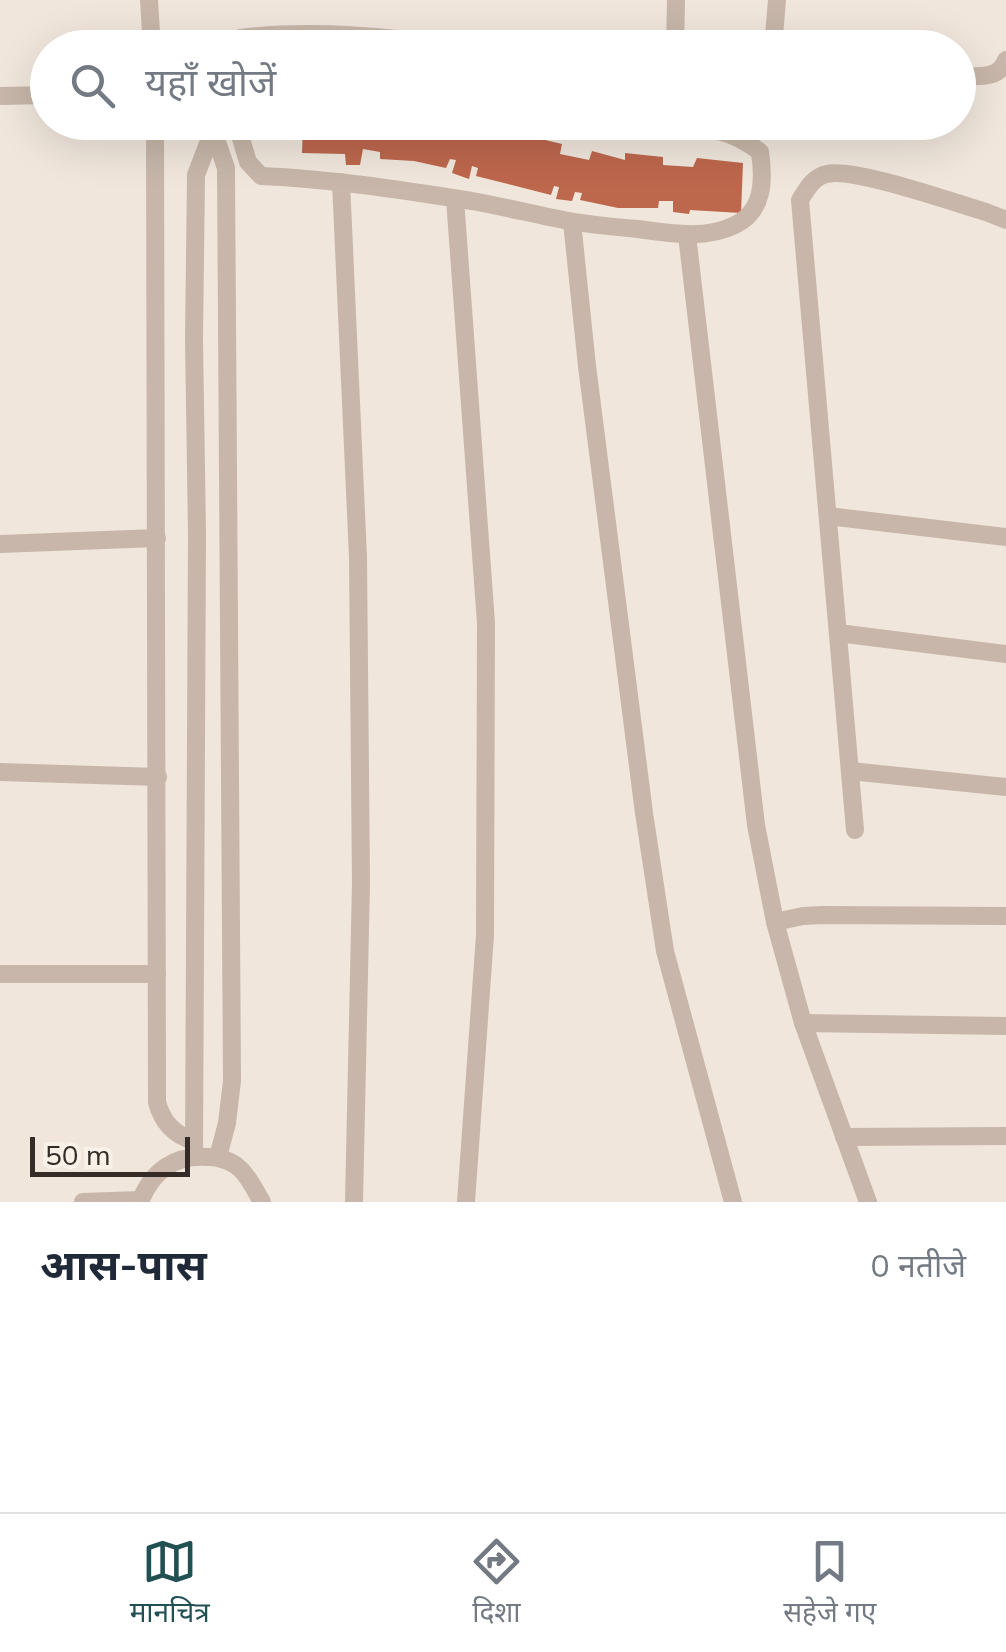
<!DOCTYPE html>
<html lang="hi">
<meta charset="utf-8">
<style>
:root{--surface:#fff;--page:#f6f6f7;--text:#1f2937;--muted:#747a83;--line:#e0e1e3;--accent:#215053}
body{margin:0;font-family:Mulish,"Noto Sans Devanagari",sans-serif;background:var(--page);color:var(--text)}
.scale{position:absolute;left:30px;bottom:25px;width:160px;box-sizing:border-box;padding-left:10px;border:5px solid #352c28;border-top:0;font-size:28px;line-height:35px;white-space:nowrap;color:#352c28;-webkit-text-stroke:8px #f8f1e8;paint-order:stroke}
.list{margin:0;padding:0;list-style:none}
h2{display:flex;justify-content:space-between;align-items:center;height:130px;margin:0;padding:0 40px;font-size:42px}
h2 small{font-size:32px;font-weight:400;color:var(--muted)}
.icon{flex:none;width:55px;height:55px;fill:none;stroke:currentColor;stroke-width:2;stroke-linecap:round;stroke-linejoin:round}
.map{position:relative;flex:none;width:1006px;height:1202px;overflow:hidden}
.search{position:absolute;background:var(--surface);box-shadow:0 10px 40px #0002;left:30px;right:30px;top:30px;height:110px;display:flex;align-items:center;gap:25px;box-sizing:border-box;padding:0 35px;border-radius:55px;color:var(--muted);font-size:38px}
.sheet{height:310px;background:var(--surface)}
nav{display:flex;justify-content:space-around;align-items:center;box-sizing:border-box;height:140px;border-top:2px solid var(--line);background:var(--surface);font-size:28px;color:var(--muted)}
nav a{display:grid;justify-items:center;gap:5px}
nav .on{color:var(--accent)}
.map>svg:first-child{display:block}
.building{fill:#bd674d}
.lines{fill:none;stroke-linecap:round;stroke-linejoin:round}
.minor{stroke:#c7b6a9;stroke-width:18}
</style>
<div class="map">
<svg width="1006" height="1202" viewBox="0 0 1006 1202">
<rect width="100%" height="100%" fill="#f0e6dc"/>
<polygon class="building" points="303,122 459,122 457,130 463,131 464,126 480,130 479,134 488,135 490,127 562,144 560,154 589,160 592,151 625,160 625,153 663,157 663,165 693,167 697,158 743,163 741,213 690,210 689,214 673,212 673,201 659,201 658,208 618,208 580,200 582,193 575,192 572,201 556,199 559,187 554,186 551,195 476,176 478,168 472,166 469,179 452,173 456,160 450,159 446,168 414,161 380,159 380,152 363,149 360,165 346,165 345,154 302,153"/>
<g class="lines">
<g class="minor">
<polyline points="149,0 152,48"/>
<path d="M226 48 230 43 241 38C318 28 403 39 480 48"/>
<polyline points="675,48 676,0"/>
<polyline points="773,48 777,0"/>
<path d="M958 76C977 76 999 80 1006 60"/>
<polyline points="0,96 48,95"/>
<path d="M155 122 157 1102C162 1122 174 1135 194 1141"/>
<polyline points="210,122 226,168 232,1081 227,1123 218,1157"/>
<path d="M231 122 239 132 248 162 261 176C332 179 402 190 472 201 505 207 537 215 569 221 592 225 615 227 638 229 669 233 705 240 735 225 764 211 764 180 760 152 732 129 700 126 665 122"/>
<polyline points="341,182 358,557 361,883 354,1202"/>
<polyline points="455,199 486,623 485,935 466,1202"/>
<polyline points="572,222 587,366 644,813 665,951 733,1202"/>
<polyline points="687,235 756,825 775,922 803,1023 868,1202"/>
<polyline points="828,516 1006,537"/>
<polyline points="0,544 157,538"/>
<polyline points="838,633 1006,654"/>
<polyline points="850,771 1006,787"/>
<polyline points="0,772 158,777"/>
<path d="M855 830 800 200C807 189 813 177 827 174 853 167 955 203 986 212L1006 220"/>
<polyline points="775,922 803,916 823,915 1006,916"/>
<polyline points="0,974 157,974"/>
<polyline points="803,1023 1006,1026"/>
<polyline points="844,1137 1006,1136"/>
<polyline points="194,1155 197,534 194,340 196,175 212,133"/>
<polyline points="83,1202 140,1200"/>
<path d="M140 1202C152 1171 175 1154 209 1157 218 1157 232 1161 239 1168 248 1175 256 1192 262 1202"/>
</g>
</g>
</svg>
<div class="scale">50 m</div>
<div class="search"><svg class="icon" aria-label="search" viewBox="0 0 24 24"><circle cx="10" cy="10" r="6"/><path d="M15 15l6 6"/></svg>यहाँ खोजें</div>
</div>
<section class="sheet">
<h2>आस-पास<small>0 नतीजे</small></h2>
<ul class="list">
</ul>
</section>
<nav>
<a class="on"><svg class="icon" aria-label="map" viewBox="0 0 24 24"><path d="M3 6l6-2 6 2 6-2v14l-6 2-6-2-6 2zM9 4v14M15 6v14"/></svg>मानचित्र</a>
<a><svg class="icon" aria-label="directions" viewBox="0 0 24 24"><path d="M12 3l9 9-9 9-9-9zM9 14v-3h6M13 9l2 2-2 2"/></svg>दिशा</a>
<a><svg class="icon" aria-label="saved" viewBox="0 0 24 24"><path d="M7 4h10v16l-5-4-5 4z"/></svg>सहेजे गए</a>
</nav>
